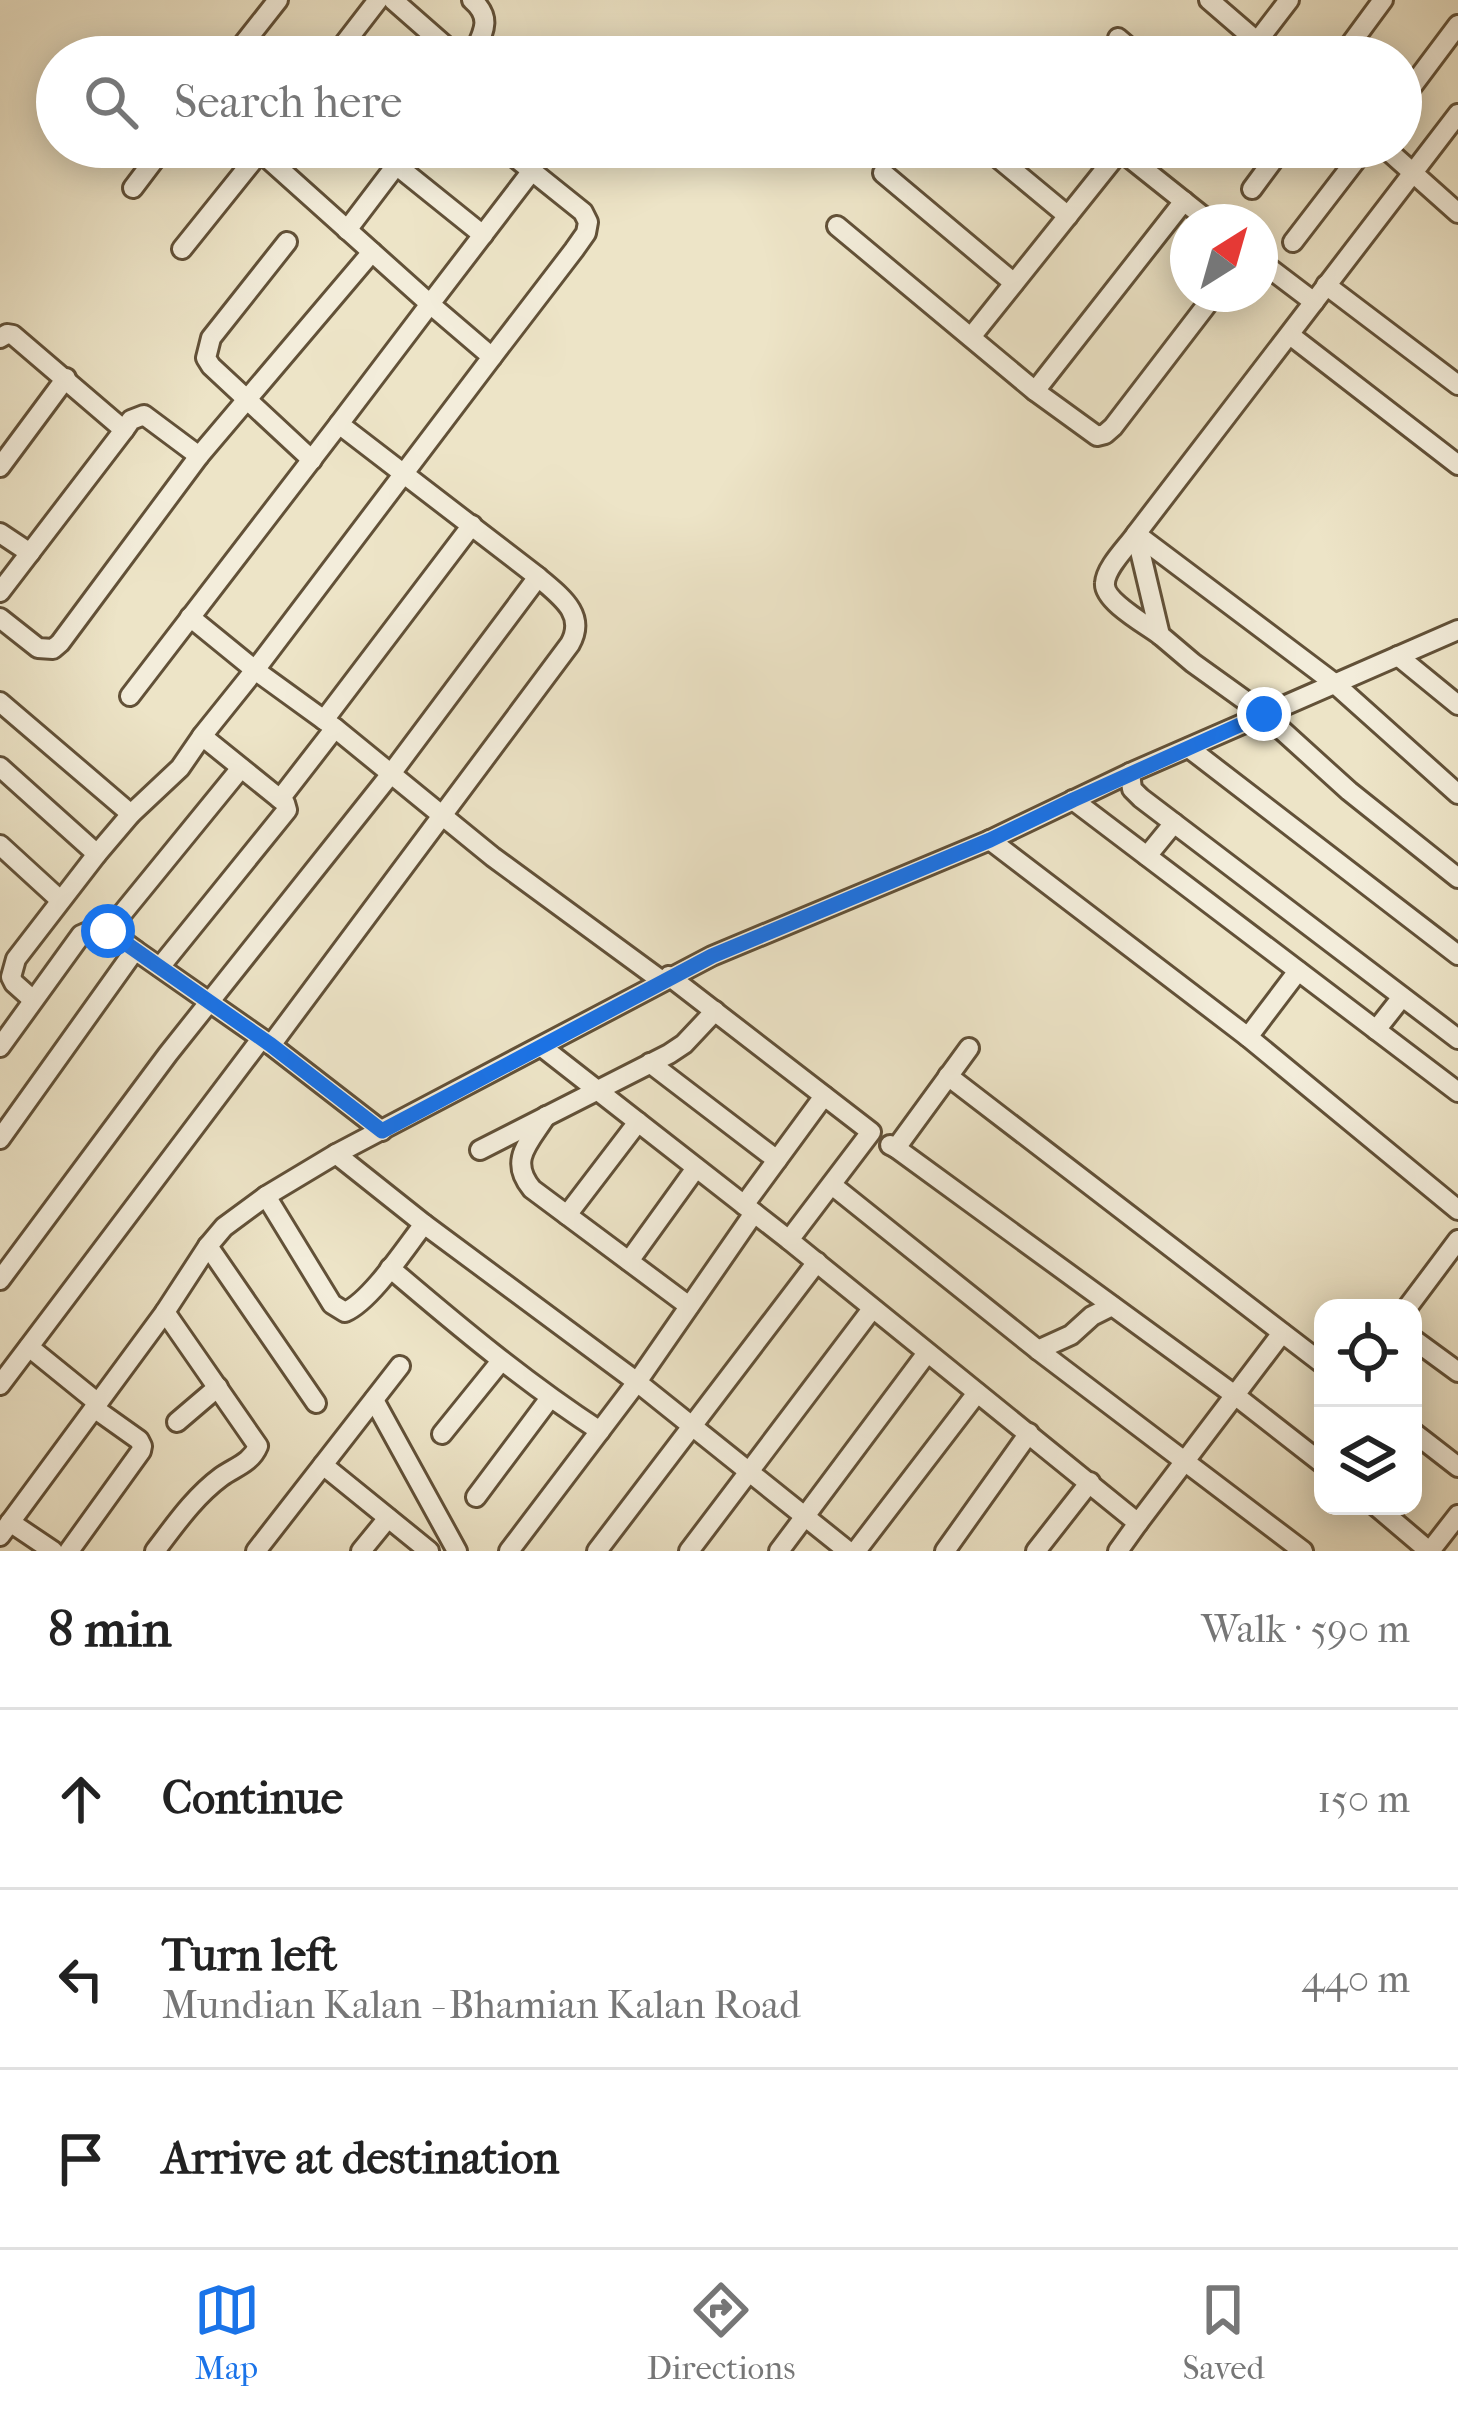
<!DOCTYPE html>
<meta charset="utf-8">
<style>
:root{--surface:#fff;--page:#f2f2f2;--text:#222;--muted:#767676;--line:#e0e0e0;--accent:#1a73e8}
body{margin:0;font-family:"IM FELL French Canon",serif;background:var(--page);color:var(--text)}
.controls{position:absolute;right:36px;bottom:36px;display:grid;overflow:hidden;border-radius:24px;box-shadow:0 6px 30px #0003}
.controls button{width:108px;height:108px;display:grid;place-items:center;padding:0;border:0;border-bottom:3px solid var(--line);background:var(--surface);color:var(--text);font:60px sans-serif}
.compass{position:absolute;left:1170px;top:204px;width:108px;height:108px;border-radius:50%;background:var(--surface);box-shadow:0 6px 30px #0003;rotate:37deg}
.stop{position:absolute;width:36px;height:36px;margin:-27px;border:9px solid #1a73e8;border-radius:50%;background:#fff}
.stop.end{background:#1a73e8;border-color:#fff;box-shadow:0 3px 12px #0008}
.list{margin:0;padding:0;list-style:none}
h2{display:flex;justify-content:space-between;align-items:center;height:156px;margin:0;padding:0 48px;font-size:51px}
h2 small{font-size:39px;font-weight:400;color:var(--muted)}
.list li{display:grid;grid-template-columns:78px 1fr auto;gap:36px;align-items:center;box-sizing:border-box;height:180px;padding:0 48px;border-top:3px solid var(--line)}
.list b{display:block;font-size:45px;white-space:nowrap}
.list p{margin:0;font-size:39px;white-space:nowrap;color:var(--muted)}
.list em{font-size:39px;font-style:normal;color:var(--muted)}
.icon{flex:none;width:66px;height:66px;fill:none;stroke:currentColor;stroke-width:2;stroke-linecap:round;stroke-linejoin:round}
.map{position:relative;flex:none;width:1458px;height:1551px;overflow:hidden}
.search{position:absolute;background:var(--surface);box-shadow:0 6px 30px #0003;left:36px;right:36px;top:36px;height:132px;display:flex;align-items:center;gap:30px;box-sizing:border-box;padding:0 42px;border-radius:66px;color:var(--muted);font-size:45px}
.sheet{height:696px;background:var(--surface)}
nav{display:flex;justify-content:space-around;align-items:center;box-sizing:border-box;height:168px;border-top:3px solid var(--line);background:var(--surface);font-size:33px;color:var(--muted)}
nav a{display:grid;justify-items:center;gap:6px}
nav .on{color:var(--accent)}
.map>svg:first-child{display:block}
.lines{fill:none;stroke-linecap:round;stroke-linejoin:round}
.minor-casing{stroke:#625138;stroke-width:24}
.minor{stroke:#f3eddb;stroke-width:18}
.route{stroke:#1a73e8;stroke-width:15}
</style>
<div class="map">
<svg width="1458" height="1551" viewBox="0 0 1458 1551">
<rect width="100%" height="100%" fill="#ede4c7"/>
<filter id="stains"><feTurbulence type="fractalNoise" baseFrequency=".00167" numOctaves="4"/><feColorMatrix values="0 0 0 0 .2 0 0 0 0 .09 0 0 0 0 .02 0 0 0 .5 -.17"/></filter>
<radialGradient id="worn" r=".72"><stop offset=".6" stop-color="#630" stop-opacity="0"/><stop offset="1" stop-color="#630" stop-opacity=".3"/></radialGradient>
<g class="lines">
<defs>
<g id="minor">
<polyline points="393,0 458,57"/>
<path d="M472 0C494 19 482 34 472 57"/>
<polyline points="1209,0 1275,57"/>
<polyline points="1118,38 1140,57"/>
<polyline points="1256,43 1289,0"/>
<polyline points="233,57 278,0"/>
<polyline points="334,57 378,0"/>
<polyline points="1341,57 1383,0"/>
<polyline points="1401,101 1458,25"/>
<polyline points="1458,114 1136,534 1160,635 1193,663 1264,714 1349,791 1458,878"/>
<polyline points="985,147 1068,216"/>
<polyline points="1116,147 1210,222"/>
<polyline points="1384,147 1458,213"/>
<polyline points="396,165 483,235"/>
<polyline points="883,173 1014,283"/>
<polyline points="133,188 164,147"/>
<polyline points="1252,189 1283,147"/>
<polyline points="837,226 1035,391 1097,436 1105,434 1113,427 1215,294"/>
<polyline points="347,230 410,147"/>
<polyline points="287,242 211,338 206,358 211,366 312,460"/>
<polyline points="1293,242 1366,147"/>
<polyline points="182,249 264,147"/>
<polyline points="1260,261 1314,302"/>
<polyline points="1326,285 1458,385"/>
<polyline points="1290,335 1458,465"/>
<polyline points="971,337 1123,147"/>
<polyline points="0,338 7,334 13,335 124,430 0,592"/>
<polyline points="492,357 574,250 586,233 588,222 583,212 502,147"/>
<polyline points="1035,391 1184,201"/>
<polyline points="124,430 131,420 144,415 199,456"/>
<polyline points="0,467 66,378"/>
<polyline points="0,533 30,553"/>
<polyline points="190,617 255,670 335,728 493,857 662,981"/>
<polyline points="0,618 38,648 53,649 60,643 199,456 372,252"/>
<path d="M1160 635C1147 625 1103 601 1105 583 1106 567 1127 547 1136 534L1334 683 1458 794"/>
<polyline points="1398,656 1458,705"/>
<polyline points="130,696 339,424"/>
<polyline points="0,702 131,814"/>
<polyline points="324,720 472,525"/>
<polyline points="1189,748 1458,955"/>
<polyline points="0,767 97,854"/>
<polyline points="1130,773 1132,789 1141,798 1458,1039"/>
<polyline points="280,799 335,728"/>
<polyline points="1073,800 1458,1092"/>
<polyline points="990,840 1248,1037 1458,1210"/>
<polyline points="0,845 59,899"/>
<polyline points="1147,856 1174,823"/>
<polyline points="108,931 241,768"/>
<polyline points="160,967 287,810 285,803 202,736 255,670 492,357 430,304 531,172"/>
<polyline points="669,976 871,1132 789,1240 1138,1523 1282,1333"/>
<polyline points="33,1000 14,983 11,977 16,959 97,854 131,814 180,768 202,736"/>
<polyline points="1376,1030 1402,997"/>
<polyline points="1248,1037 1298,971"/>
<path d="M271 1045 570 644C587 614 560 596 538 577"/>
<path d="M0 1047 81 935C103 923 117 937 135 950"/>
<polyline points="542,1047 789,1240"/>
<polyline points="650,1063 777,1160"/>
<polyline points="948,1076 1323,1364"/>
<path d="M546 1116C529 1143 508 1160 532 1189L689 1306"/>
<polyline points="0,1139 135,950 271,1045 382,1131"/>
<polyline points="890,1145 896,1148 969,1048"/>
<polyline points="896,1148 1236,1396 1323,1464"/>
<polyline points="480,1150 669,1054 684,1044 715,1011"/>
<polyline points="336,1154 424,1224 637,1382 848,1551"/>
<polyline points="832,1185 1038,1350 1303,1551"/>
<path d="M266 1196 332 1304 345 1312C371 1301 406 1247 424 1224"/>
<polyline points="744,1205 824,1096"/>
<polyline points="567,1215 638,1122"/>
<polyline points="208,1246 316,1403"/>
<polyline points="629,1261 696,1168"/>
<path d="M390 1268C458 1326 526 1383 600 1431"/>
<polyline points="0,1280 168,1054 390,775 538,577 339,424 430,304 255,147"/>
<polyline points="1407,1308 1458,1240"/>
<polyline points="1413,1339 1458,1372"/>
<polyline points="29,1347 98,1403"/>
<polyline points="1038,1350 1071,1335 1092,1316 1112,1306"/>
<polyline points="0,1385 261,1039"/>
<polyline points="374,1400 457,1551"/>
<polyline points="177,1422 218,1387"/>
<polyline points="1413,1432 1458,1467"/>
<polyline points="442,1434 501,1361"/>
<polyline points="323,1465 429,1551"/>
<polyline points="476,1497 550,1398"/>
<polyline points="1376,1506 1429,1551"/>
<polyline points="10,1522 53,1551"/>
<polyline points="0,1536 165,1312 208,1246 224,1227 266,1196 336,1154 712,956 990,840 1130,773 1458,630"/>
<polyline points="69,1551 141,1451 142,1446 139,1440 94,1408"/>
<path d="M155 1551C175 1525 194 1497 221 1477 235 1467 251 1463 258 1446L165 1312"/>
<polyline points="256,1551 400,1366"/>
<polyline points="361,1551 388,1518"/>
<polyline points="509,1551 637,1382 754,1213"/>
<polyline points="597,1551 817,1262"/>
<polyline points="689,1551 872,1309"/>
<polyline points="779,1551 927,1353"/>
<polyline points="856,1551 977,1393"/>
<polyline points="945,1551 1029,1433"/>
<polyline points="1036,1551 1090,1482"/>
<polyline points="1118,1551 1138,1523"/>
<polyline points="1430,1551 1458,1515"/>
</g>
</defs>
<use href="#minor" class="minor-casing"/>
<use href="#minor" class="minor"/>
</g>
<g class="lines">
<polyline class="route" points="108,931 271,1045 382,1131 712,956 990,840 1073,800 1264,714"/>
</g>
<rect width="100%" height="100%" filter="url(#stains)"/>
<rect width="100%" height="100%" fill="url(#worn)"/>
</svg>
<div class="controls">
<button><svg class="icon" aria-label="locate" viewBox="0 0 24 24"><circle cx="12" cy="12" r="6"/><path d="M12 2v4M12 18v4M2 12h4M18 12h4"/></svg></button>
<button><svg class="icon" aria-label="layers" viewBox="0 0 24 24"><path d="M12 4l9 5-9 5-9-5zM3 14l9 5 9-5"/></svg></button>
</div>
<svg class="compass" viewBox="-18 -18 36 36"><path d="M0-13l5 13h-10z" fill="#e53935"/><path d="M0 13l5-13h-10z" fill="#767676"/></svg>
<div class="stop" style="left:108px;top:931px"></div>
<div class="stop end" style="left:1264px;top:714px"></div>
<div class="search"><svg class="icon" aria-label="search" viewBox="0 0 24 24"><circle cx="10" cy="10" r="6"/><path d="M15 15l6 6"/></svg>Search here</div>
</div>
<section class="sheet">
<h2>8 min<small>Walk · 590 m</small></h2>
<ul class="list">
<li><svg class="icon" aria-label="ahead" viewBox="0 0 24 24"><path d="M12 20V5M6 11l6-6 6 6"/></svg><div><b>Continue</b></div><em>150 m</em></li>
<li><svg class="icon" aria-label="left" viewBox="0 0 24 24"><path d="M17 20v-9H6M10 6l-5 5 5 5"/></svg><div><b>Turn left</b><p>Mundian Kalan - Bhamian Kalan Road</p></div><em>440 m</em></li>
<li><svg class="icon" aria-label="arrive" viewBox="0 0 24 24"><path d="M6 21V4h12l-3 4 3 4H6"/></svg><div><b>Arrive at destination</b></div></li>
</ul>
</section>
<nav>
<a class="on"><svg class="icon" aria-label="map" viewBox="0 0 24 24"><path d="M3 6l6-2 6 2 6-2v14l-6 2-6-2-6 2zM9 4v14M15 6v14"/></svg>Map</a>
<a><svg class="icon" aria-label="directions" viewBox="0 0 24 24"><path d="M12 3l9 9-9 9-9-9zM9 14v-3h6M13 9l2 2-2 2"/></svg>Directions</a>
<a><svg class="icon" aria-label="saved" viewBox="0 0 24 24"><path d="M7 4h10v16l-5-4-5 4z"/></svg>Saved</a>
</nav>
